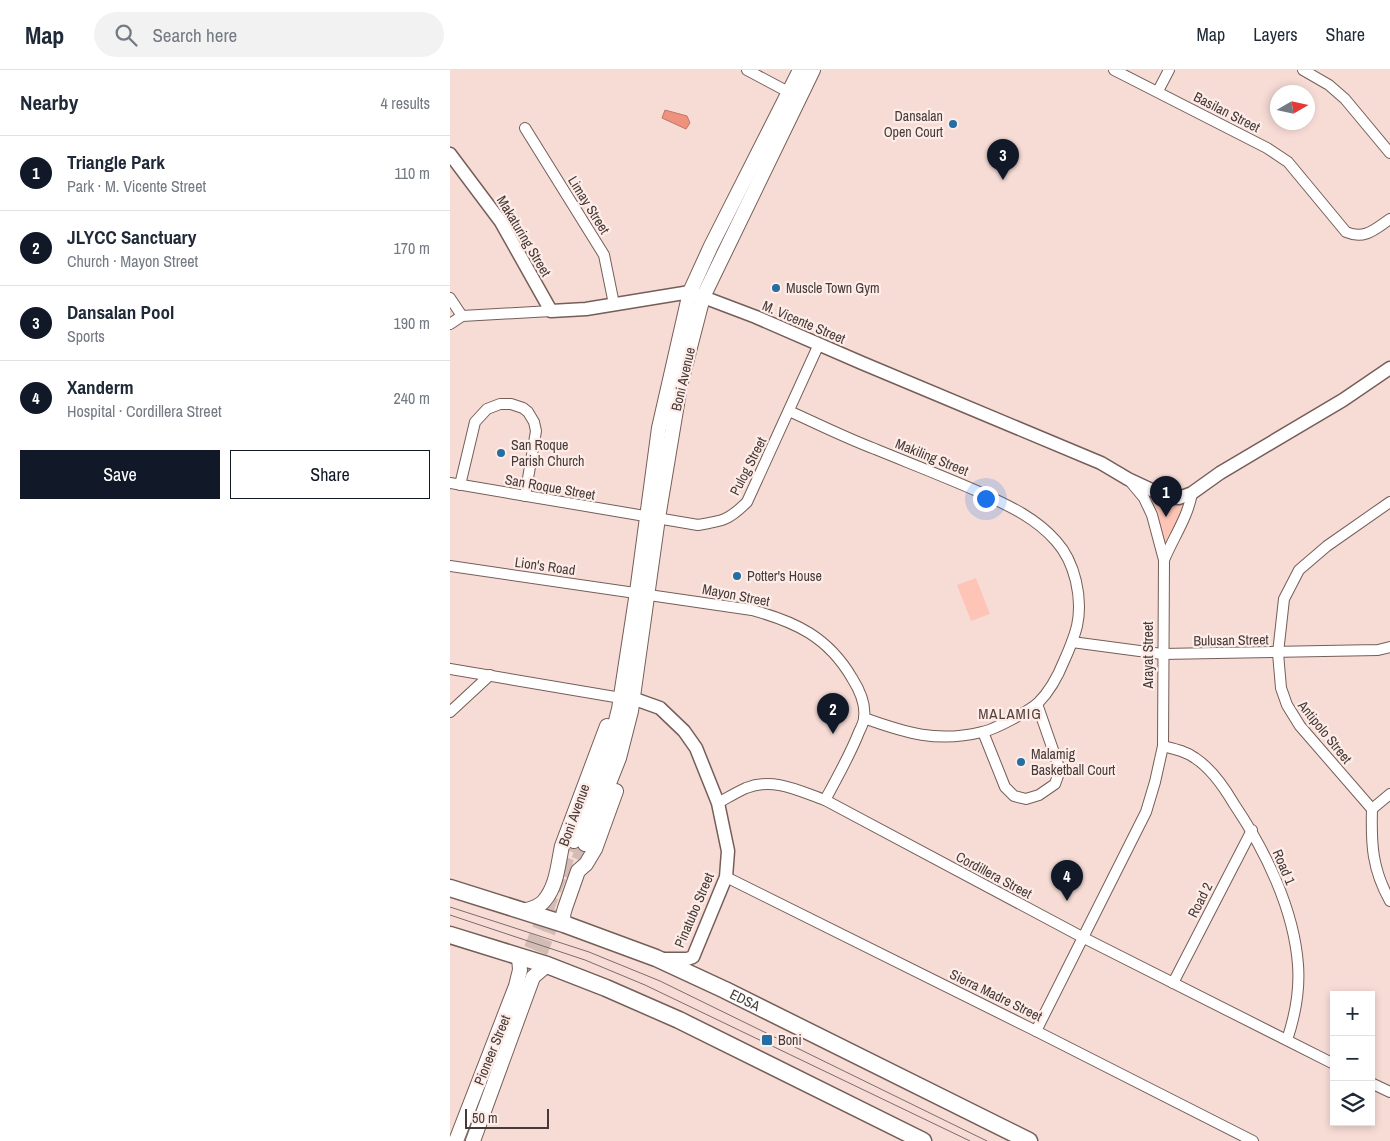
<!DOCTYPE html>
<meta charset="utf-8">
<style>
:root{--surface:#fff;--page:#f2f2f3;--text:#1f2937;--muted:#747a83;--line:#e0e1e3;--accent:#111827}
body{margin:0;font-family:"Archivo Narrow",sans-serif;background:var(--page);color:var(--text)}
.controls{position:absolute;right:15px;bottom:15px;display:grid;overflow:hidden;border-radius:0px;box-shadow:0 2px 8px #0003}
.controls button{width:45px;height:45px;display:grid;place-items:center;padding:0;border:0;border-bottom:1px solid var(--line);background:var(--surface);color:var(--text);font:25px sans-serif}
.compass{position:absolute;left:820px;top:15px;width:45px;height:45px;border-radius:50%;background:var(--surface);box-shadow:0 2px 8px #0003;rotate:81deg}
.scale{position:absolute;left:15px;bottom:12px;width:84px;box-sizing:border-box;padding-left:5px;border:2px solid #453a37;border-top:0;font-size:14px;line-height:18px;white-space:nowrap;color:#453a37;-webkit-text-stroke:4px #fdece8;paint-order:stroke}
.you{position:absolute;left:535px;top:428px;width:18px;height:18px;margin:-12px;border:4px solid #fff;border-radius:50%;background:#1a73e8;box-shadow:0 0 0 8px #1a73e833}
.badge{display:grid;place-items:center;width:32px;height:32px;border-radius:50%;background:var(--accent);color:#fff;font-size:16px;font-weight:700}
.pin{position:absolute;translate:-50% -41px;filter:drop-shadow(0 1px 2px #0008)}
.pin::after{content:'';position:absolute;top:26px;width:18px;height:15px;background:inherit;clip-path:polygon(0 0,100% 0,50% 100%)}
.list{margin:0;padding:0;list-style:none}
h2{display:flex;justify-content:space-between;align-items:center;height:65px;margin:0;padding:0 20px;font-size:21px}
h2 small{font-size:16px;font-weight:400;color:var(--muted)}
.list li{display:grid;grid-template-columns:32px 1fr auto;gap:15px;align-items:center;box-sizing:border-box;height:75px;padding:0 20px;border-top:1px solid var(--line)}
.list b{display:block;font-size:19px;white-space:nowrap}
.list p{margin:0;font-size:16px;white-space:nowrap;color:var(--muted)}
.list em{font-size:16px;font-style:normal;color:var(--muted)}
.actions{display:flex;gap:10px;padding:15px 20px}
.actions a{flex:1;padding:11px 0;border:1px solid var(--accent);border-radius:0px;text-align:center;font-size:18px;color:var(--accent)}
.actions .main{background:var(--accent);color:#fff}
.icon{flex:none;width:28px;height:28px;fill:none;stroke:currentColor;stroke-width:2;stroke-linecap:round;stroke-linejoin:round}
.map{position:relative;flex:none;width:940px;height:1071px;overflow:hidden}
header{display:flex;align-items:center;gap:30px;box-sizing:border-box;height:70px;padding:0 25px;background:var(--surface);border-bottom:1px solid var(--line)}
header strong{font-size:24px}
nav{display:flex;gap:28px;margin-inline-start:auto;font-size:18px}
.search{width:350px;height:45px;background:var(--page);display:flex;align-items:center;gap:12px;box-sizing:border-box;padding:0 18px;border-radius:28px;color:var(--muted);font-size:19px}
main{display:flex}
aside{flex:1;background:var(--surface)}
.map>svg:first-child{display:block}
.green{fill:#fec5b7}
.water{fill:#ef927d;stroke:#bc7868}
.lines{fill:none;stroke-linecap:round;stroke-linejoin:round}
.secondary-tunnel{stroke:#d3bcb6;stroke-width:14;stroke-dasharray:14 7;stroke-linecap:butt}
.minor-casing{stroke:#755e58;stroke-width:12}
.tertiary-casing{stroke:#755e58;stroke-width:15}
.secondary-casing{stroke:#755e58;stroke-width:16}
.trunk-casing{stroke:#755e58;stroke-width:19}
.minor{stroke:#fff;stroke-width:10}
.tertiary{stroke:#fff;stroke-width:12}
.secondary{stroke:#fff;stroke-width:14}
.trunk{stroke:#fff;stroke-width:16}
.tram{stroke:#7c6c68;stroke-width:1}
.poi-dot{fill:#246ea1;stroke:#fdece8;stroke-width:2}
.labels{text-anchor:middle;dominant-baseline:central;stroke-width:4.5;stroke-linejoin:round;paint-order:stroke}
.street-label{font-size:14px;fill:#453a37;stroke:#fdece8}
.poi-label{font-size:14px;fill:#453a37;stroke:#fdece8;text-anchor:start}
.neighbourhood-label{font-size:15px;letter-spacing:1px;fill:#57423c;stroke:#fdece8}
</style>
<header>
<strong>Map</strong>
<div class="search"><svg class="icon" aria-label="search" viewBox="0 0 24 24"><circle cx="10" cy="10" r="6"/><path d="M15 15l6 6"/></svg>Search here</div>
<nav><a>Map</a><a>Layers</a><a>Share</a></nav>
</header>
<main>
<aside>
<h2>Nearby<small>4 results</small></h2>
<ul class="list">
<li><span class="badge">1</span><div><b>Triangle Park</b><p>Park · M. Vicente Street</p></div><em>110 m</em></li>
<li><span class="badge">2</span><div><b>JLYCC Sanctuary</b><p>Church · Mayon Street</p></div><em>170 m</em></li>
<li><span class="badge">3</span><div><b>Dansalan Pool</b><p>Sports</p></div><em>190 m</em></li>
<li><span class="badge">4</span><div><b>Xanderm</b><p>Hospital · Cordillera Street</p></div><em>240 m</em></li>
</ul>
<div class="actions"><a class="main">Save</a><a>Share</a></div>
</aside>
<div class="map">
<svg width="940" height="1071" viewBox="0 0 940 1071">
<rect width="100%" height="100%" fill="#f7dcd6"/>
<g class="green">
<polygon points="692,416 742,426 726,452 715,476 711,456"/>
<polygon points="526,508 540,544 521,551 507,515"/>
</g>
<polygon class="water" points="215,40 237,46 240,53 236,59 212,48"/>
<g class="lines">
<g class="secondary-tunnel">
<polyline points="120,809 135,774"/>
<polyline points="73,898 124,771"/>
<polyline points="83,902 107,840"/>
</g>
<defs>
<g id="minor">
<polyline points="297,0 344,25"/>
<path d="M664 0 817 78 838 92 896 162C915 170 925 159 940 149"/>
<polyline points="853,0 879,15 895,29 940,83"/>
<polyline points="708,21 719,0"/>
<polyline points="75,58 154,185 164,234"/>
<polyline points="0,228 12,246"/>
<polyline points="0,254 12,246 101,241"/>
<path d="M339 341C368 354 396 368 425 379 459 393 493 406 527 421 555 434 584 446 606 471 625 492 633 528 627 556 624 568 619 580 614 591 608 606 600 621 588 633 579 641 544 660 532 662 487 673 456 663 414 648"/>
<polyline points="679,410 694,428 702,445 714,490"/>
<path d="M0 413 248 455C273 451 279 450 297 432L369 274"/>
<polyline points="10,415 25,352 37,339 50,334 61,334 73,338 78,342 84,352 86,361 75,426"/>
<path d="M0 496 302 540C346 552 378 567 402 608 409 619 416 634 414 648 414 652 411 658 409 662 400 685 387 708 375 730"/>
<polyline points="622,572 712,584 928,580 940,577"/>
<polyline points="0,599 171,628"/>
<polyline points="0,642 40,605"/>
<polyline points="533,662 555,717 564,726 576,729 589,725 605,714 610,700 587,634"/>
<path d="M713 676C725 679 735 681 745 688 762 699 774 717 784 734 815 780 844 839 848 895 850 921 845 946 837 970"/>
<path d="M268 733C277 728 287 722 296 718 324 707 349 721 375 730L634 868 884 994"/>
<polyline points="922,739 850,656 837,635 831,618 828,583 834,529 849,500 877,476 940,432"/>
<path d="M922 739C921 774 922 799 940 831"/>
<polyline points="922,739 940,724"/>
<polyline points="276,807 586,961 803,1071"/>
<polyline points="723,913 802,760"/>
<path d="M586 961 696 742 705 712 713 676 714 490C723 468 738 447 742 423"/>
<polyline points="921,1013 940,1022"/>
</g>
<g id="tertiary">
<polyline points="0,84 51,152 101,241 136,239 240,222 306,247 412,293 651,393 678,409 708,423 718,427 729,428 742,423 770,403 893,330 940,298"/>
<polyline points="182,628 210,638 234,661 246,678 268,733 278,781 276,807 243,887 237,889 212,889"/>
</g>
<g id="secondary">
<polyline points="124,771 156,690 169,639 187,522 209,358 240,222 261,176 350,0"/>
<polyline points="135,774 169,688 181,641 208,448 230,316 253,227 363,0"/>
<path d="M73 841C80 839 89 837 94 831 107 816 108 794 112 776L157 656"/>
<polyline points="114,854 113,845 115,838 128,801 136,794 145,779 166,721"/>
<polyline points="6,1071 66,916 70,900 69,887"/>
<polyline points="23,1071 83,907 97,895"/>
</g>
<g id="trunk">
<path id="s1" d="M0 818 114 854 206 888 275 920 579 1071"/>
<polyline points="0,865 97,895 156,918 229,950 473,1071"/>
</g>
</defs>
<use href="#minor" class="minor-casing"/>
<use href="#tertiary" class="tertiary-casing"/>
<use href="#secondary" class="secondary-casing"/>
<use href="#trunk" class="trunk-casing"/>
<use href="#minor" class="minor"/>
<use href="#tertiary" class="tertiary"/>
<use href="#secondary" class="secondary"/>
<use href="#trunk" class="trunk"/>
<g class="tram">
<polyline points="0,837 139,882 210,911 537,1071"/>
<polyline points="0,845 135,890 195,915 520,1071"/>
</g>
</g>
<g class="poi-dot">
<circle cx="503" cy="54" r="5"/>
<circle cx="326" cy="218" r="5"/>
<circle cx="51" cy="383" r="5"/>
<circle cx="287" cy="506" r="5"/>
<circle cx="571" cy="692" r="5"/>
<rect x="311" y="964" width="12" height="12" rx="2.5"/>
</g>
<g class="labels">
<g class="street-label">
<text transform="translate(777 42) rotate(27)">Basilan Street</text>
<text transform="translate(139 135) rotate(58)">Limay Street</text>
<text transform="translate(74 166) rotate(59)">Makaturing Street</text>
<text transform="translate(354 252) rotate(23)">M. Vicente Street</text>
<text transform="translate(233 309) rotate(-77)">Boni Avenue</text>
<text transform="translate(482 387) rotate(22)">Makiling Street</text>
<text transform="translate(298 396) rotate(-63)">Pulog Street</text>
<text transform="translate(100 417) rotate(10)">San Roque Street</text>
<text transform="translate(95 496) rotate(8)">Lion's Road</text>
<text transform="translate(286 525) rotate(11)">Mayon Street</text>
<text transform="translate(781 570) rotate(-1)">Bulusan Street</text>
<text transform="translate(698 585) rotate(-90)">Arayat Street</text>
<text transform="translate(875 662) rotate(51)">Antipolo Street</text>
<text transform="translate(124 745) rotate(-70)">Boni Avenue</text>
<text transform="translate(834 797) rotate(67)">Road 1</text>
<text transform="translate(544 805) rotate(28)">Cordillera Street</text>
<text transform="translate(750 830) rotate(-63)">Road 2</text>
<text transform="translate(244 840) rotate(-67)">Pinatubo Street</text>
<text transform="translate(546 925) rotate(26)">Sierra Madre Street</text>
<text stroke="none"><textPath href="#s1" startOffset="316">EDSA</textPath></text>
<text transform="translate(42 980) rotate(-68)">Pioneer Street</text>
</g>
<g class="poi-label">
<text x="493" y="46" text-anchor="end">Dansalan<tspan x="493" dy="16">Open Court</tspan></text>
<text x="336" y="218">Muscle Town Gym</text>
<text x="61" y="375">San Roque<tspan x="61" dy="16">Parish Church</tspan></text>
<text x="297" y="506">Potter's House</text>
<text x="581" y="684">Malamig<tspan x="581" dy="16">Basketball Court</tspan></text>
<text x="328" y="970">Boni</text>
</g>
<g class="neighbourhood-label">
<text x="560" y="643">MALAMIG</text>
</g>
</g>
</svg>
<div class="controls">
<button>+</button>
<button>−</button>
<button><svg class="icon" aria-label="layers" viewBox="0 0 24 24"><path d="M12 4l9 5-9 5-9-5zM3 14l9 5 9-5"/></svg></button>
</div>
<svg class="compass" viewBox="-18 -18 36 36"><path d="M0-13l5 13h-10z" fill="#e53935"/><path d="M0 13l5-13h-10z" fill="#747a83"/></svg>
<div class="scale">50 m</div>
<div class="you"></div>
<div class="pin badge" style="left:716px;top:447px">1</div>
<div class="pin badge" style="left:383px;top:664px">2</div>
<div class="pin badge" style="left:553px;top:110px">3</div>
<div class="pin badge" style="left:617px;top:831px">4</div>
</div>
</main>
